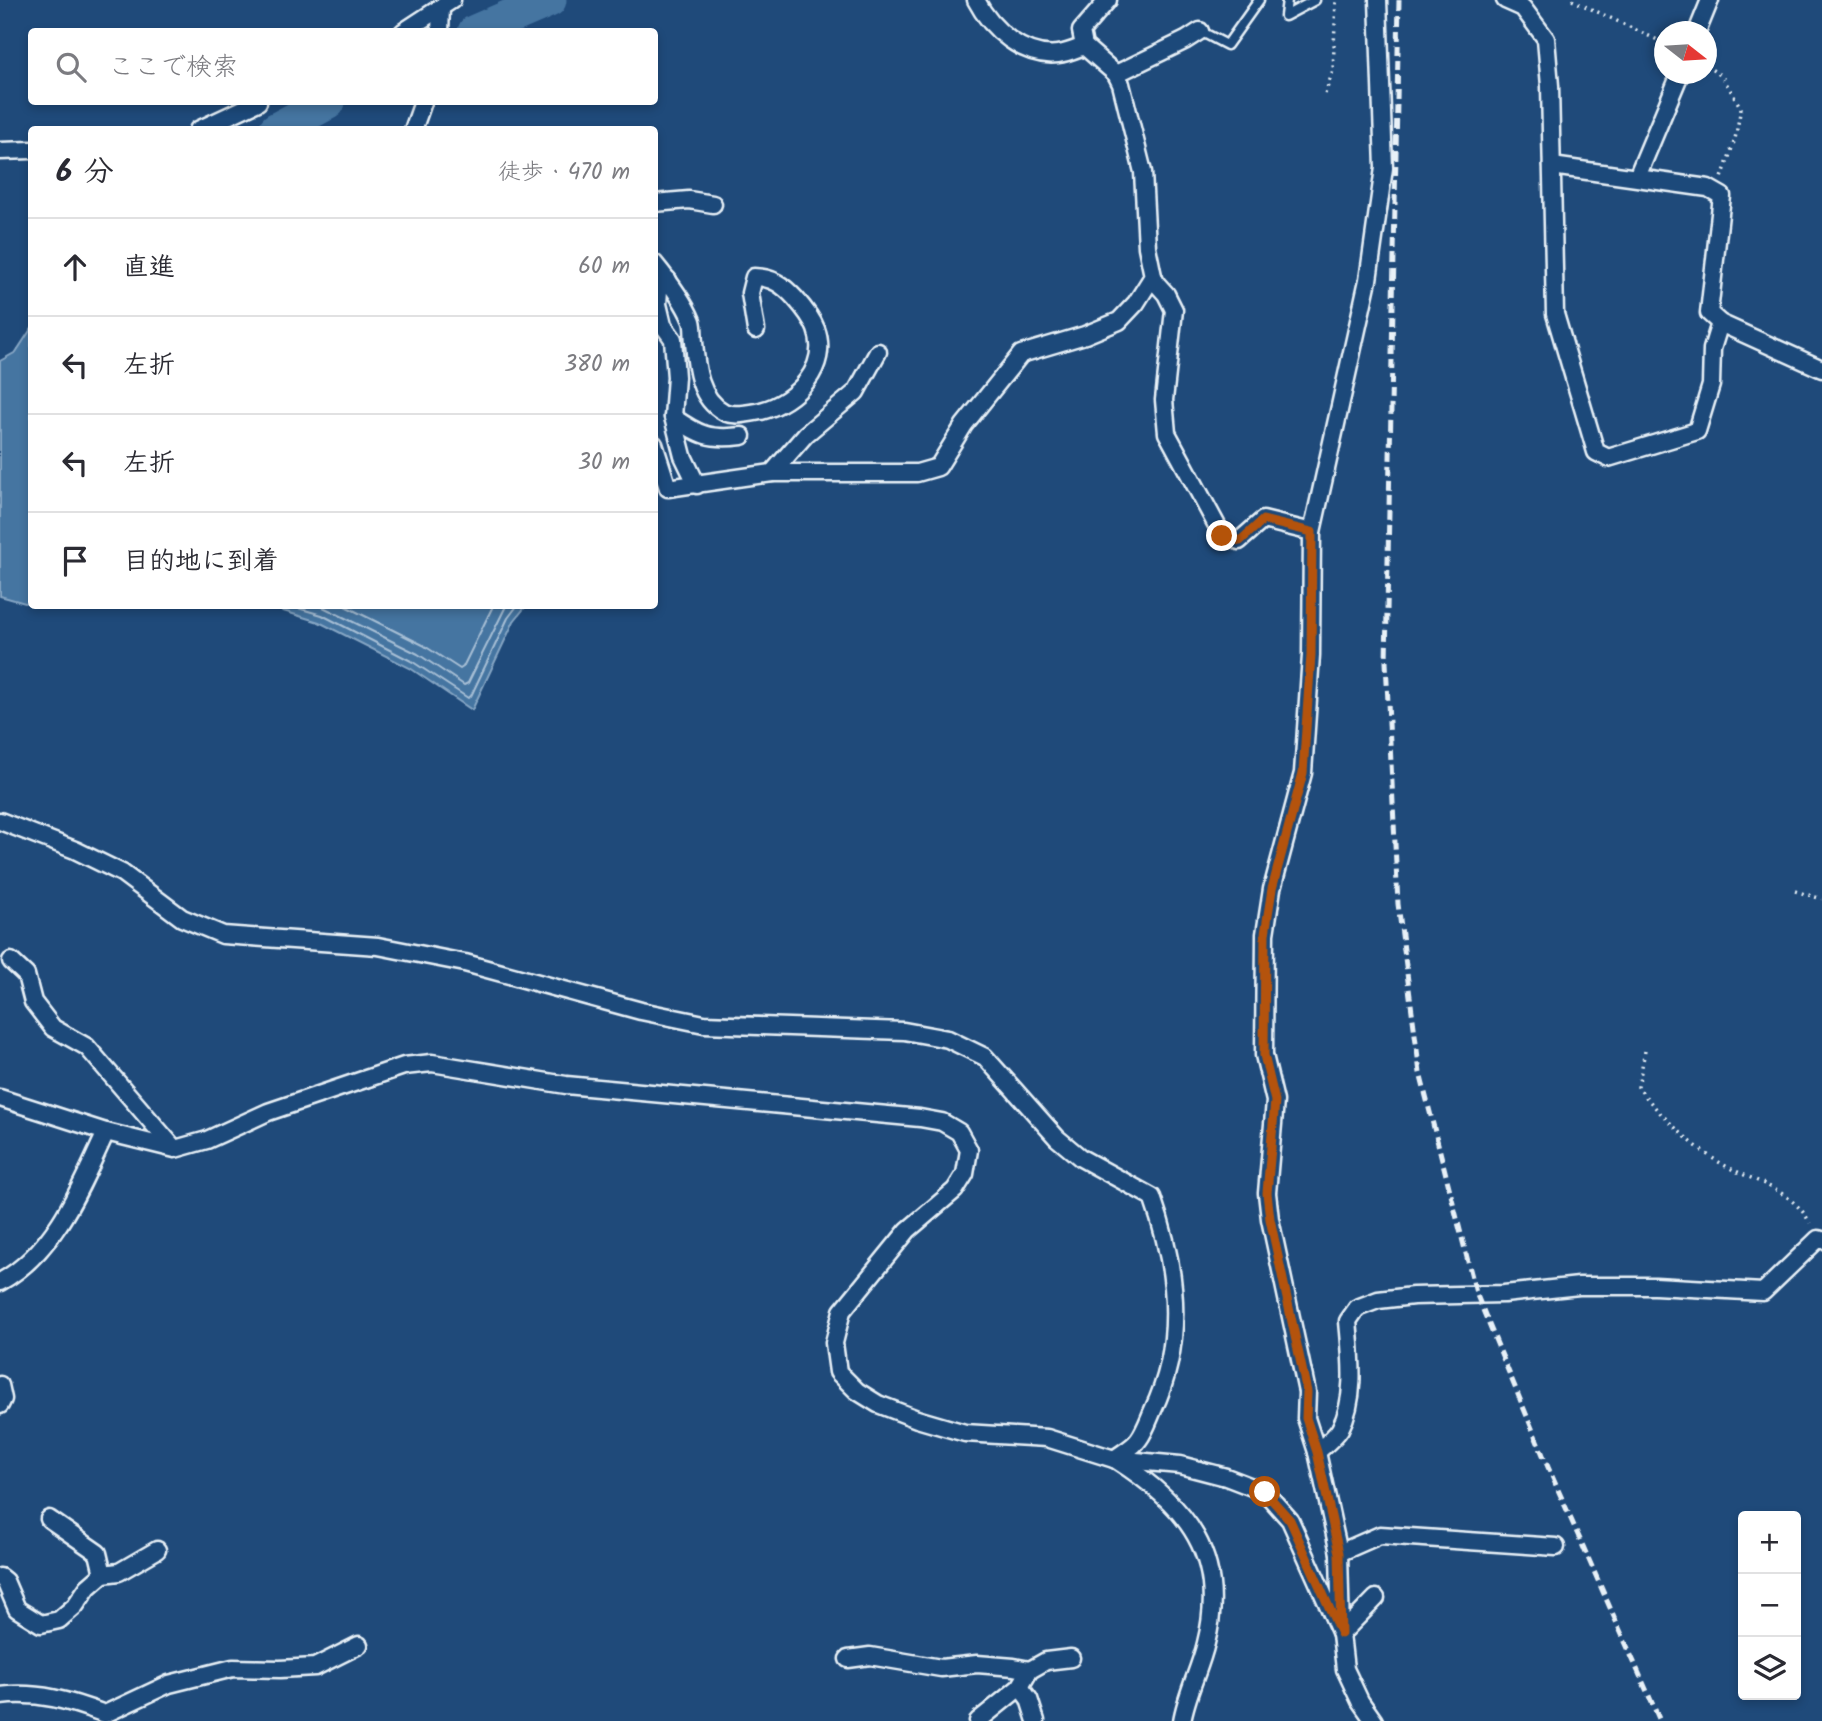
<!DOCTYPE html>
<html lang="ja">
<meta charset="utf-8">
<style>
:root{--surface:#fff;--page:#f7f7f7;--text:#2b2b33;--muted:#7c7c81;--line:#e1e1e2}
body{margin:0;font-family:Kalam,"Klee One",sans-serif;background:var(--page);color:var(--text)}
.controls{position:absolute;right:21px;bottom:21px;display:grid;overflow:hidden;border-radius:7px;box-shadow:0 4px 10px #0003}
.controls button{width:63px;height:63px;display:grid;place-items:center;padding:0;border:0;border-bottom:2px solid var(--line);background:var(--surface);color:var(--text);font:35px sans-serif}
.compass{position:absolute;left:1654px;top:21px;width:63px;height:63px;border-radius:50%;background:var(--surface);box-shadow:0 4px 10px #0003;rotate:107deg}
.stop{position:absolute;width:21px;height:21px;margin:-16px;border:5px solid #b45309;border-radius:50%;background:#fff}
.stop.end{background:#b45309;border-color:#fff;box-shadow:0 2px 7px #0008}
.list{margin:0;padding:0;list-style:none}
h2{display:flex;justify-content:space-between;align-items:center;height:91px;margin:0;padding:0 28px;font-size:30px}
h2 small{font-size:23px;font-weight:400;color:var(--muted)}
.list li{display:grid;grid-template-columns:46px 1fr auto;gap:21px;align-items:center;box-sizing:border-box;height:98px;padding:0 28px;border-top:2px solid var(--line)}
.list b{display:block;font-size:26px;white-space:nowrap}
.list em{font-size:23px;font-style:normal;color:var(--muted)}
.icon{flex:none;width:38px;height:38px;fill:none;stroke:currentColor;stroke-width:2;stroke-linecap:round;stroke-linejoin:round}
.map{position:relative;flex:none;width:1822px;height:1721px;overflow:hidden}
.search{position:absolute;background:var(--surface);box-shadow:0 4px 10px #0003;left:28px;top:28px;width:630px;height:77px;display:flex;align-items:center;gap:18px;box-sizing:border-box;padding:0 24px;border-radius:7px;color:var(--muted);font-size:26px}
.panel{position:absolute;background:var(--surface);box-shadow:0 4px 10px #0003;left:28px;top:126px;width:630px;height:483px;border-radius:7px}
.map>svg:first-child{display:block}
.water{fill:#4574a1;stroke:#86a6c4;stroke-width:2}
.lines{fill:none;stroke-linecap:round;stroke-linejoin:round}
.shore{stroke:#a7bfd5;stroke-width:2}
.river{stroke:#4574a1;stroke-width:35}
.lane-casing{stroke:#e8f1f8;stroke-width:13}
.street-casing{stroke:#e8f1f8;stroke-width:21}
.path{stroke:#e8f1f8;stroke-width:3.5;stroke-dasharray:2 5;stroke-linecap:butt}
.lane{stroke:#1f4a7a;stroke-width:8}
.street{stroke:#1f4a7a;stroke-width:16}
.rail{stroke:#e8f1f8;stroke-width:5;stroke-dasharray:10 5;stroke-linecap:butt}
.route{stroke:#b45309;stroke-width:9}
</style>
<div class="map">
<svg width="1822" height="1721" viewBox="0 0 1822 1721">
<rect width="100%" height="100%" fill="#1f4a7a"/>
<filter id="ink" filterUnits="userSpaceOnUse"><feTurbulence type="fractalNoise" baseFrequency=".0143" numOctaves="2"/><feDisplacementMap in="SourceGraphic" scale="14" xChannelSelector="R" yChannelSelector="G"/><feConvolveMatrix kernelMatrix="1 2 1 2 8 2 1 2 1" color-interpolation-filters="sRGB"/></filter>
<g filter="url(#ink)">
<g class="water">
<polygon points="31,329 32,601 25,603 0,596 0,361 16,352"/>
<polygon points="267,606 526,606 514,621 472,710 410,668 319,622"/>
</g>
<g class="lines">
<g class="shore">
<polyline points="291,606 322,615 413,662 468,698 471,696 508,618 517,606"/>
<polyline points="321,606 418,654 464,685 468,683 506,606"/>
<polyline points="345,606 423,645 460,669 463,667 493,606"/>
</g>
<g class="river">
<polyline points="475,32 549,0"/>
<polyline points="276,130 328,102"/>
</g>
<defs>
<g id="lane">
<polyline points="1287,0 1285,16 1315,0"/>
<polyline points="1200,31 1227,45 1259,0"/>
</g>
<g id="street">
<path d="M976 0C991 29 1023 58 1058 54 1067 53 1076 49 1084 46"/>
<polyline points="1108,0 1081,31 1084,46 1116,74 1121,84 1143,172 1147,247 1153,276 1156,283 1166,294 1174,310 1164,400 1167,433 1222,535 1239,541 1263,520 1312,532"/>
<polyline points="1505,0 1523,8 1546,39 1550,86 1555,314 1596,452 1608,458 1697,431 1711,385 1712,349 1720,323"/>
<polyline points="403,32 452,0"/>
<polyline points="440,32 441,8"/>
<polyline points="1697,32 1710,0"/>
<polyline points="1116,74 1186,40 1200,31"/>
<polyline points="198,130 258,102"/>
<polyline points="413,130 423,102"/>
<polyline points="0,151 32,150"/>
<polyline points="1552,166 1708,188 1722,196 1709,313 1720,323 1822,369"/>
<polyline points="1637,177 1680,74"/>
<polyline points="654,203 689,200 713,204"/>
<path d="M654 263C668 280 684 301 692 321 694 327 693 336 694 342 696 367 699 399 724 412 734 417 750 413 761 411 796 402 830 367 816 329 812 318 803 307 795 298 783 285 772 277 754 277L750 293 756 330"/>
<polyline points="668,280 659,290 658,304 663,325 673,339 676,377 673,417 683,456 697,485"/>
<path d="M673 417C699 435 709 440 742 436"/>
<polyline points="654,444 668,488 772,473 917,473 938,467 964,425 1021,354 1085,335 1119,321 1136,303 1153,276"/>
<polyline points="772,473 806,434 856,392 878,352"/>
<path d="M0 821 75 850 122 873 182 918 223 935 378 946 465 963 641 1011 704 1024 904 1031 948 1039 985 1057 1057 1138 1081 1158 1152 1197C1177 1267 1186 1341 1153 1410 1149 1419 1145 1431 1139 1439 1134 1447 1122 1453 1114 1459"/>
<polyline points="11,961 26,975 33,1002 53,1028 87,1047 173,1147"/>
<polyline points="0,1098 106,1132 175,1149 207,1140 268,1112 404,1066 432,1063 566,1085 920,1118 942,1122 959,1132 969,1150 965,1174 955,1190 908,1230 842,1311 834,1343 838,1372 857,1391 878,1404 917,1419 965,1433 1047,1438 1114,1459 1180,1465 1226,1477 1265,1492 1290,1520 1341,1634"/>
<path d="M0 1282C55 1252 81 1186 106 1132"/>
<polyline points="0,1385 3,1399 0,1405"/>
<path d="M1317 1452C1325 1445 1335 1437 1340 1429 1357 1397 1351 1356 1348 1321L1357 1308 1378 1300 1413 1296 1504 1294 1579 1286H1655L1763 1292 1818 1239 1822 1240"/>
<path d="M1116 1460C1187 1505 1228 1557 1206 1643 1200 1669 1186 1695 1182 1721"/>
<polyline points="49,1519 98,1553 103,1574"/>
<polyline points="1339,1553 1380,1535 1556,1547"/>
<polyline points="0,1577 5,1581 17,1609 41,1624 59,1620 75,1606 88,1587 103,1574 119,1572 157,1550"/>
<polyline points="1341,1634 1376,1598"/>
<polyline points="848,1659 870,1656 941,1668 977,1664 1014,1667 1030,1670"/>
<polyline points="1020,1687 1029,1699 1036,1721"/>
<path d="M0 1696C38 1691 70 1701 105 1714L169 1684 233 1668 280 1669 315 1667 359 1645"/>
<polyline points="978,1721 1020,1687 1030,1670 1046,1661 1071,1658"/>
<polyline points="1374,1721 1360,1701 1345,1669 1341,1634 1339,1553 1317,1452 1306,1418 1307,1392 1270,1219 1267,1193 1275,1101 1264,1055 1265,934 1272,889 1303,773 1311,655 1312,532 1368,280 1384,168 1378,0"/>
</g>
</defs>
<use href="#lane" class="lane-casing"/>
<use href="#street" class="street-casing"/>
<g class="path">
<polyline points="1572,0 1664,43"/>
<polyline points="1706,66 1722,76 1741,108 1735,139 1722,178"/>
<polyline points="1325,94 1333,71 1336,0"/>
<polyline points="1795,891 1822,899"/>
<path d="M1645 1051 1638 1087C1655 1110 1692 1146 1717 1161 1749 1181 1791 1187 1810 1223"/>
</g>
<use href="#lane" class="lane"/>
<use href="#street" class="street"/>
<polyline class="rail" points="1399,0 1386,662 1398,904 1420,1073 1476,1293 1548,1467 1660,1721"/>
</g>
</g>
<g class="lines" filter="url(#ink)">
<polyline class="route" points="1222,536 1240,541 1263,520 1312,532 1311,655 1303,773 1272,889 1265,934 1264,1055 1275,1101 1267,1193 1270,1219 1307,1392 1306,1418 1317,1452 1339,1553 1341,1634 1290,1520 1265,1492"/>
</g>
</svg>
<div class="controls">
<button>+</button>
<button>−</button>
<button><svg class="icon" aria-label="layers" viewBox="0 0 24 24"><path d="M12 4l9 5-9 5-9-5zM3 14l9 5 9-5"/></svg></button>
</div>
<svg class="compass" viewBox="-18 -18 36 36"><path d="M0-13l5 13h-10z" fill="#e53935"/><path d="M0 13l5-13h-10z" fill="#7c7c81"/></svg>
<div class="stop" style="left:1265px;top:1492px"></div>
<div class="stop end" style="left:1222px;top:536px"></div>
<div class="search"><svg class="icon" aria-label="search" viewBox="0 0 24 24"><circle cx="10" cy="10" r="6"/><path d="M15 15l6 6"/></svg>ここで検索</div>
<section class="panel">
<h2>6 分<small>徒歩 · 470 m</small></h2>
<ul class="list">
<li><svg class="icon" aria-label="ahead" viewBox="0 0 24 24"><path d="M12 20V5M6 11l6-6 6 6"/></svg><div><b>直進</b></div><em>60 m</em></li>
<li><svg class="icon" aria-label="left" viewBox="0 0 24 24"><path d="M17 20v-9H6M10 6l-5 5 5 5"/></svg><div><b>左折</b></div><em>380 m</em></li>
<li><svg class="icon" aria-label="left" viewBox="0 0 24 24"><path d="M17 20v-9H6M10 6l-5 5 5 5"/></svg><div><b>左折</b></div><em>30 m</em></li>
<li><svg class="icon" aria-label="arrive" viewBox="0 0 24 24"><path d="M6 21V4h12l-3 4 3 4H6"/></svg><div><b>目的地に到着</b></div></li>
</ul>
</section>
</div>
